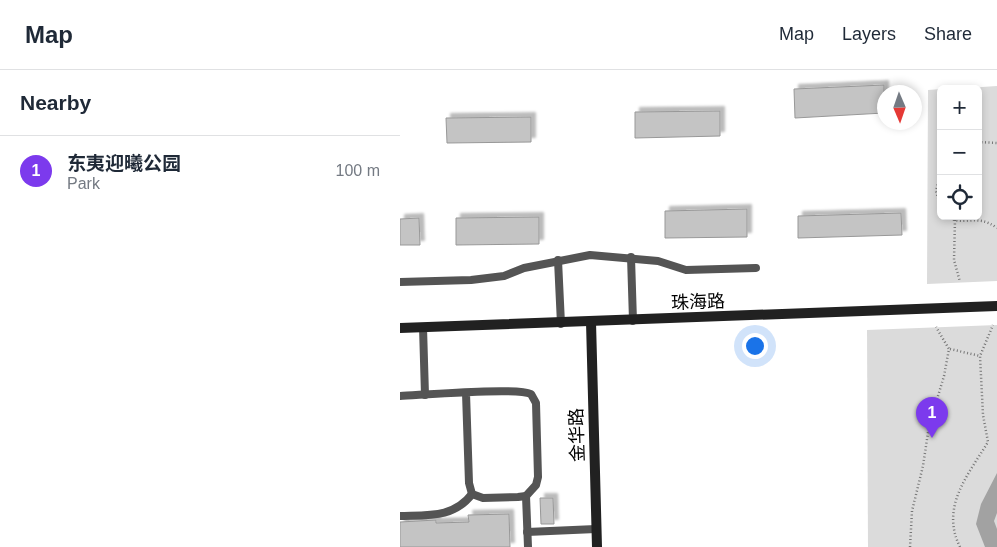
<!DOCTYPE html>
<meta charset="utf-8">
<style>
:root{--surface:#fff;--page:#f6f6f7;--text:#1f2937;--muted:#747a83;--line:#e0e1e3;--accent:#7c3aed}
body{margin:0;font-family:Arial,"Noto Sans SC",sans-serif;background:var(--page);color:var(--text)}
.controls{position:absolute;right:15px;top:15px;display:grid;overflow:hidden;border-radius:8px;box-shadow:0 2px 8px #0003}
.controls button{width:45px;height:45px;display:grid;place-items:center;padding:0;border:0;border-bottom:1px solid var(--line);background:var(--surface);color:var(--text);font:25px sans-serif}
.compass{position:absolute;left:477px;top:15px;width:45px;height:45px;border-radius:50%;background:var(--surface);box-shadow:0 2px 8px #0003;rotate:178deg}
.you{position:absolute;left:354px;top:275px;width:18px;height:18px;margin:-12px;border:4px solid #fff;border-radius:50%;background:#1a73e8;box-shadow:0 0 0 8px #1a73e833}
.badge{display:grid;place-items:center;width:32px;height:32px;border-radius:50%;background:var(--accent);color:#fff;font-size:16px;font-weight:700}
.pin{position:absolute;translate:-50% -41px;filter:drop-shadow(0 1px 2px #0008)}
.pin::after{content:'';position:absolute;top:26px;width:18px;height:15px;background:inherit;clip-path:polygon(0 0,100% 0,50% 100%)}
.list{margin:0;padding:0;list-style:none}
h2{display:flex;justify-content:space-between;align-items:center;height:65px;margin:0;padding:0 20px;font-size:21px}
h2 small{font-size:16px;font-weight:400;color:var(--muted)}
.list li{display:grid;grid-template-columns:32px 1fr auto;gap:15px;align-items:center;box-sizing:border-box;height:70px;padding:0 20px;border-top:1px solid var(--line)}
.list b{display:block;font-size:19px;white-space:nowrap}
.list p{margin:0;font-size:16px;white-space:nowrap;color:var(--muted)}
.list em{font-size:16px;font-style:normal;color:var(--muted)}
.icon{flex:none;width:28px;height:28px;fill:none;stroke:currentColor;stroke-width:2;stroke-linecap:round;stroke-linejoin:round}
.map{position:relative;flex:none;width:597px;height:477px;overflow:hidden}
header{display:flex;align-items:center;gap:30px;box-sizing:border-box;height:70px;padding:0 25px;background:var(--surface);border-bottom:1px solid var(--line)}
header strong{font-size:24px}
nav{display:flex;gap:28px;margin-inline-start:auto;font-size:18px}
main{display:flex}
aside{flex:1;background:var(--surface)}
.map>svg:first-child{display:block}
.green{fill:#dbdbdb}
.water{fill:#a2a2a2}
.building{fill:#c4c4c4;stroke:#989898;filter:url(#shadow)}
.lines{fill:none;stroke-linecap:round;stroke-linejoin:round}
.path{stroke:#767676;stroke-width:2.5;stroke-dasharray:1 2.5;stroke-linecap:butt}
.lane{stroke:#545454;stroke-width:8}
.secondary{stroke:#212121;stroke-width:10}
.labels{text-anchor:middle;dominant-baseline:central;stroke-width:4;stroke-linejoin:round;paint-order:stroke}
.street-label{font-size:18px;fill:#000;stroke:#fff}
</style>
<header>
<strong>Map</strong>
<nav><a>Map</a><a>Layers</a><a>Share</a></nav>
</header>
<main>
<aside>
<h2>Nearby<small></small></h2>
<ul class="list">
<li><span class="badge">1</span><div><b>东夷迎曦公园</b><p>Park</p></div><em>100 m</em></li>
</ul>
</aside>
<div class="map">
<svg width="597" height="477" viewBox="0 0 597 477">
<defs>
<filter id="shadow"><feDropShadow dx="4.5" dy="-4.5" stdDeviation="1" flood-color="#0004"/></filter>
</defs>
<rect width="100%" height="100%" fill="#fff"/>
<g class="green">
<polygon points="597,16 597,211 527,214 528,20 541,19 541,146 578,146 578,19 552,19"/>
<polygon points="597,255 597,477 468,477 467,260"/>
</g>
<polygon class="water" points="597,403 597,443 594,451 597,459 597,477 585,477 576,454 581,434"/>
<g class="building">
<polygon points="484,15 484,43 395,48 394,19"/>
<polygon points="320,41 320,66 235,68 235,42"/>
<polygon points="131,47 131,72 47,73 46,48"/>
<polygon points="347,139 347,167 265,168 265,141"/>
<polygon points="501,143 502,165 398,168 398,146"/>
<polygon points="139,147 139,174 56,175 56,148"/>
<polygon points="19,148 20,175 0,175 0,149"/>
<polygon points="140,428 153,428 154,454 141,454"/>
<polygon points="109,444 110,477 0,477 0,452 36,450 36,453 69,452 68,445"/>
</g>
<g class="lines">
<g class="path">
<polyline points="578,72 597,73"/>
<polyline points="541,101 536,121 541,138"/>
<path d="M547 146C562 158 576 142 597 158"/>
<polyline points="555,150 554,190 560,212"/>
<polyline points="550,279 580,286"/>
<polyline points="510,477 512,441 523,396 529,356 544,306 549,279 536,257"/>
<path d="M560 477C540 437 568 405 588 372L583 345 580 286 593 255"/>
</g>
<g class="lane">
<polyline points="231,187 233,251"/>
<polyline points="158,190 161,254"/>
<polyline points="0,212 71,210 104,206 124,198 190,185 258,191 286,200 356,198"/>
<polyline points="23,257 25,325"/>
<path d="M0 326C22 325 116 317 131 324L136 333 138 407 136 415 126 426 118 427 83 428 72 424 69 413 66 323"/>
<polyline points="126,426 128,477"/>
<path d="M0 446C28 445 54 448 72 424"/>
<polyline points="127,462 196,459"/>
</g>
<g class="secondary">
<polyline points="191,252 197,477"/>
<polyline points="0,258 597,236"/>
</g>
</g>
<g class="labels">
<g class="street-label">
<text transform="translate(298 232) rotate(-2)">珠海路</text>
<text transform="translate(177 365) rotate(-92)">金华路</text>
</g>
</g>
</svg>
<div class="controls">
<button>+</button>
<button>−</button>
<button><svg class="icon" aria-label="locate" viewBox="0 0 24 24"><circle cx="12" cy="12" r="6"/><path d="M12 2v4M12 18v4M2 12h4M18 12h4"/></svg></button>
</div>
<svg class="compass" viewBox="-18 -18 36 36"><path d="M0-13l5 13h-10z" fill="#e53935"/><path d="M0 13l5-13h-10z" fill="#747a83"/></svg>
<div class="you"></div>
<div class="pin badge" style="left:532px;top:368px">1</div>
</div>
</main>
